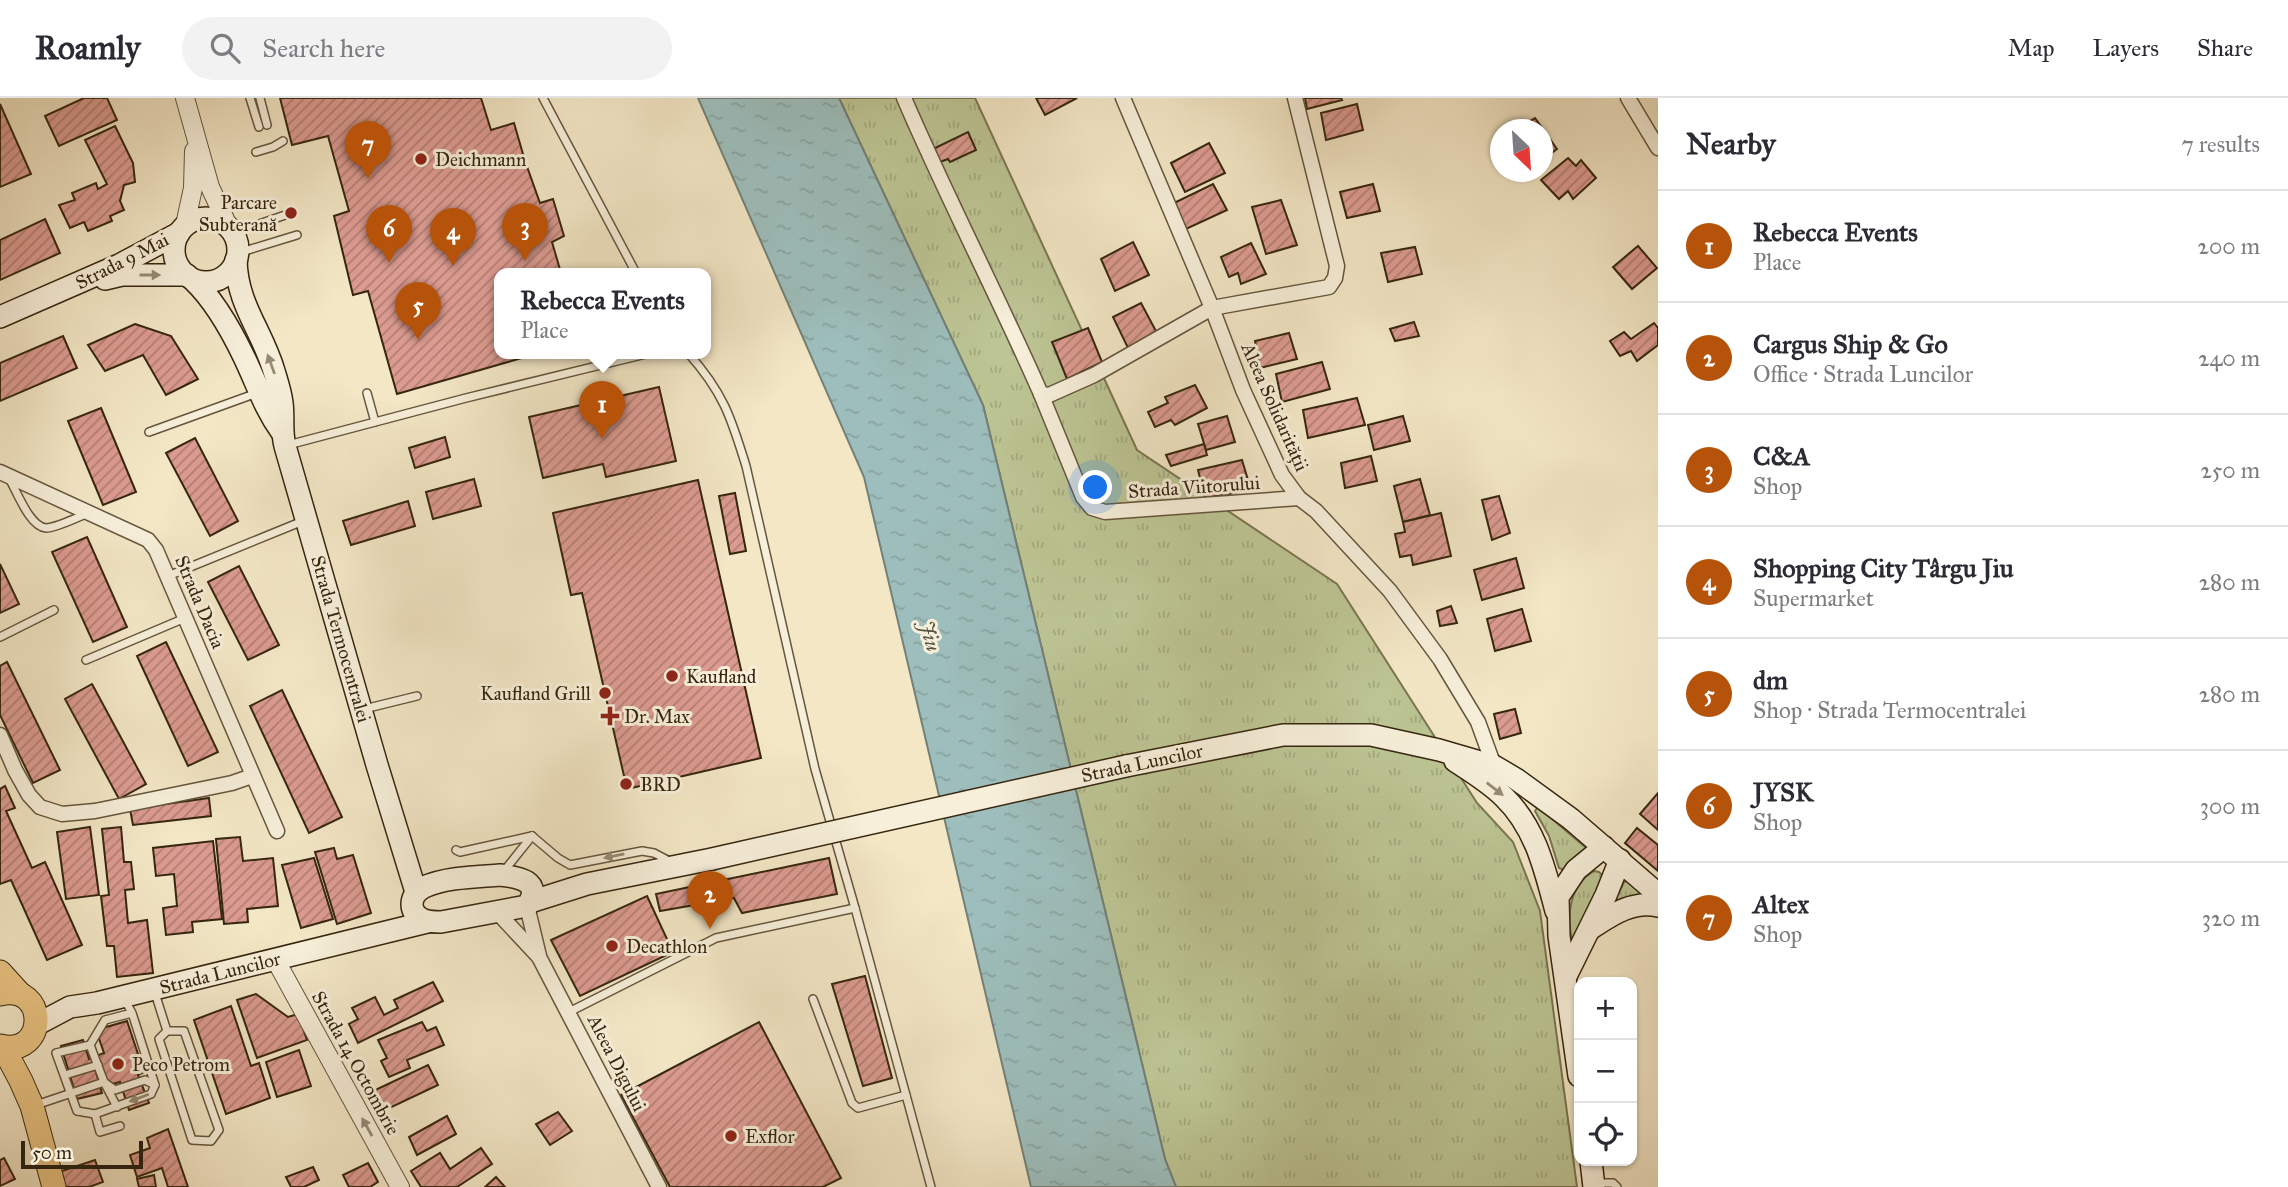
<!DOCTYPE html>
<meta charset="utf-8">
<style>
:root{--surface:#fff;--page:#f2f2f3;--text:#2b2b33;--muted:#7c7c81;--line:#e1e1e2;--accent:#b45309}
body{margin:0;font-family:"IM FELL Great Primer",serif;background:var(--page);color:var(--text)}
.controls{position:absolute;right:21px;bottom:21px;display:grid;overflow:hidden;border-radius:14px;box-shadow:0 2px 5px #0004}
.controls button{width:63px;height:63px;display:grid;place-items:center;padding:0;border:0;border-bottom:2px solid var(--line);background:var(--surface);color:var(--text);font:35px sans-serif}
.compass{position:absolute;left:1490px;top:21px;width:63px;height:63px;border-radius:50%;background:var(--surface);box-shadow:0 2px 5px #0004;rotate:155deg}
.scale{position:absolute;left:21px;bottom:18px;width:122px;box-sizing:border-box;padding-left:7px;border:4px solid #36260f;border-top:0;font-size:19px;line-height:24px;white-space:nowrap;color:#36260f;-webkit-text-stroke:5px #f7efda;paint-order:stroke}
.you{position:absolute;left:1096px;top:390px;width:24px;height:24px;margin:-18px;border:5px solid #fff;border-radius:50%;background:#1a73e8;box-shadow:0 0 0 10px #1a73e833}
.badge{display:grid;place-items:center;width:46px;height:46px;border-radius:50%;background:var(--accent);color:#fff;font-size:23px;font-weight:700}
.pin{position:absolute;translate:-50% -58px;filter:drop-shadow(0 2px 4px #0008)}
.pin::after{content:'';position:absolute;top:37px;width:24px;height:21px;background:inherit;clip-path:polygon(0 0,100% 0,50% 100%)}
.popup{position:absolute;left:494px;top:170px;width:217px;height:91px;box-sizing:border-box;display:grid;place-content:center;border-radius:14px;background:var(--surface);filter:drop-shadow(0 2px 5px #0005);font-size:23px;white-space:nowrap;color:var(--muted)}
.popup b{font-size:26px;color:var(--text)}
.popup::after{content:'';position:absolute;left:50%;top:100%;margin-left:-14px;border:14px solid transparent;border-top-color:var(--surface)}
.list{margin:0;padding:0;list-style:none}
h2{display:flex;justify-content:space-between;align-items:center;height:91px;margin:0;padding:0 28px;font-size:30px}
h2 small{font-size:23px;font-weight:400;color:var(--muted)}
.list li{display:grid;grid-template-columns:46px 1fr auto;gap:21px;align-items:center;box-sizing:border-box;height:112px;padding:0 28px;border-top:2px solid var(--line)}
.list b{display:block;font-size:26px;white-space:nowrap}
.list p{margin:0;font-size:23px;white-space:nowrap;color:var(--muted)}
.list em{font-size:23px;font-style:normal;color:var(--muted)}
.icon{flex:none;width:38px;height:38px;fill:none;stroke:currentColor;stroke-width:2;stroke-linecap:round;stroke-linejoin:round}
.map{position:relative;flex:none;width:1658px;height:1089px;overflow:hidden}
header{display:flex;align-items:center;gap:42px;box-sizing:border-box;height:98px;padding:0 35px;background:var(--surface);border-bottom:2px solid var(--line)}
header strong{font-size:33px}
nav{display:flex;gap:38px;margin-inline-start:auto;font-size:24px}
.search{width:490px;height:63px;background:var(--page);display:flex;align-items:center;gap:18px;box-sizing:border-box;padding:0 24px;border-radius:38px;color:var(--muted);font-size:26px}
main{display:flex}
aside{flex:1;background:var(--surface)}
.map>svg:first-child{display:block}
.grass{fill:url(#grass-tufts);stroke:#7a7652;stroke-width:2}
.water{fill:url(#water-ripples);stroke:#748177;stroke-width:2}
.building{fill:url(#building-hatch);stroke:#36260f;stroke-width:2}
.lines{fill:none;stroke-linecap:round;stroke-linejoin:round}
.service-casing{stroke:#65563d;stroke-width:10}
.minor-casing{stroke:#65563d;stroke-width:17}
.tertiary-casing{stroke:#65563d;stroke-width:20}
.secondary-casing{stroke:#36260f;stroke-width:24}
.primary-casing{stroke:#36260f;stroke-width:25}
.service{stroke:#f7efda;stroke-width:7}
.minor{stroke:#f7efda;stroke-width:14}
.tertiary{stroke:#f7efda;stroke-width:18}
.secondary{stroke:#f7efda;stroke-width:21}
.primary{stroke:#eac483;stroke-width:23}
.secondary-bridge-casing{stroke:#36260f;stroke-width:24;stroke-linecap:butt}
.secondary-bridge{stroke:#f7efda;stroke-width:21}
.oneway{fill:#968a74}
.poi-dot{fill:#8f2418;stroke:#f7efda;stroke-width:2.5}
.labels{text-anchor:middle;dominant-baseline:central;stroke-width:6;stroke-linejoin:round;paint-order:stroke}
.poi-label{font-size:19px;fill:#36260f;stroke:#f7efda;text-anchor:start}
.street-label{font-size:19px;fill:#36260f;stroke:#f7efda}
.water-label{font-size:21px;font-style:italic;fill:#555443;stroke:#f7efda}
</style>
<header>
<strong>Roamly</strong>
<div class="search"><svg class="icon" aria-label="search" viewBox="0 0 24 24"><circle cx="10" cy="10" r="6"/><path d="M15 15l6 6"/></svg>Search here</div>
<nav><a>Map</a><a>Layers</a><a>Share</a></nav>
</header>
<main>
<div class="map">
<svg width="1658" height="1089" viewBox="0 0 1658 1089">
<defs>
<pattern id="grass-tufts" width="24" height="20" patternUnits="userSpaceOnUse" patternTransform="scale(1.75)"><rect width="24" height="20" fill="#bdc594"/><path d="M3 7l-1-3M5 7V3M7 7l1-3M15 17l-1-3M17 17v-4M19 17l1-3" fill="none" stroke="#a3a97e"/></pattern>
<pattern id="water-ripples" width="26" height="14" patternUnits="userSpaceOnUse" patternTransform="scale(1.75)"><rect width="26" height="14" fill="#9dbebc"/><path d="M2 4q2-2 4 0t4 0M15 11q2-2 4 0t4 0" fill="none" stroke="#88a3a0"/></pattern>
<pattern id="building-hatch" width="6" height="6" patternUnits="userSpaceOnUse" patternTransform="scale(1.75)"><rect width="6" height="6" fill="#dc9b90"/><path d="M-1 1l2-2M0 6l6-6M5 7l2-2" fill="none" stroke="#b37e74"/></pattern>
</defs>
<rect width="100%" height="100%" fill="#f3e7c6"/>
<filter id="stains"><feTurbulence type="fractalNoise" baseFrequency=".00286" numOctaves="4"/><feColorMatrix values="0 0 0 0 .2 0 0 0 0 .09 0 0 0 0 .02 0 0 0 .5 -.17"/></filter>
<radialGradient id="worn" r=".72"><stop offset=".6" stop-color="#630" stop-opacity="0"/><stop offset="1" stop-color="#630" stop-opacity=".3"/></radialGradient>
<g class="grass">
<polygon points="839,0 975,0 1137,352 1337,486 1477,705 1513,744 1540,813 1577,1089 1176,1089 1165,1061 983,307"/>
<polygon points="1538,709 1585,749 1586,753 1564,772 1559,770 1549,738 1535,713"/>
<path d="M1594 773 1599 774 1605 780 1573 844C1565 819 1570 786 1594 773Z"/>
<polygon points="1627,783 1644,798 1614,805 1624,784"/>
</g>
<polygon class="water" points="698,0 839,0 983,307 1165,1061 1176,1089 1031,1089 864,379"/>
<g class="building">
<polygon points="84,0 107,0 117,22 59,48 45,18"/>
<polygon points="280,0 481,0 491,32 514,25 525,63 540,105 553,101 564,138 552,144 561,175 499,175 499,255 539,255 397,296 368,193 353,197 334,118 349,113 328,38 292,47"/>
<polygon points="1036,0 1077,0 1045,17"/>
<polygon points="1305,0 1341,0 1342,2 1307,11"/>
<polygon points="0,6 31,76 0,89"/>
<polygon points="1357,6 1363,32 1326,42 1321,15"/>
<polygon points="1535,20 1557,51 1542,62 1542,32 1516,32"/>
<polygon points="115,28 133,65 135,84 124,87 120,103 124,112 110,118 112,123 88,133 84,124 70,130 59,107 75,102 72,95 96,85 98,91 107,86 85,42"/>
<polygon points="968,34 976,52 950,64 948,61 940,64 933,51"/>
<polygon points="1209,45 1225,75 1185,94 1171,65"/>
<polygon points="1568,60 1576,68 1581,62 1596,80 1573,101 1568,93 1559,101 1541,82"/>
<polygon points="1213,86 1227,112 1186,131 1174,105"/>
<polygon points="1373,86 1380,113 1347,120 1340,94"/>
<polygon points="1281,102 1297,147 1266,156 1252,109"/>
<polygon points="45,121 60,155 0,182 0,142"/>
<polygon points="1133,144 1149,177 1115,193 1101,161"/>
<polygon points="1251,145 1266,176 1241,186 1238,175 1229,179 1221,159"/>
<polygon points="1638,148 1657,170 1632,191 1613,169"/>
<polygon points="1415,149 1422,176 1388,184 1381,155"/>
<polygon points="1141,205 1157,235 1128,250 1113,219"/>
<polygon points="1414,224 1419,238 1395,243 1390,231"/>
<polygon points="1654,225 1658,230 1658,247 1637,263 1631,253 1620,258 1610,243 1624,234 1631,241"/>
<polygon points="135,226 171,238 198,281 166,297 143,257 105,273 88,247"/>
<polygon points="1088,230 1102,264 1067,281 1052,244"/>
<polygon points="1289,235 1297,261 1260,270 1255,243"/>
<polygon points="63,238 77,270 0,303 0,265"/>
<polygon points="1322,264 1330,291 1282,304 1276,276"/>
<polygon points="1195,287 1207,310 1175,327 1171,322 1155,329 1148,314 1168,305 1165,299"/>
<polygon points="659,289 676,363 606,379 603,366 543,380 529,319"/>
<polygon points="1357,300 1365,327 1308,340 1303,312"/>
<polygon points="101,310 136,394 103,407 68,323"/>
<polygon points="1227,318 1235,344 1206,352 1198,326"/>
<polygon points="1403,318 1410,343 1374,352 1368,327"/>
<polygon points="445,339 450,359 415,370 409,350"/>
<polygon points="195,340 238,423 210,438 166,355"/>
<polygon points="1204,346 1207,357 1171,368 1166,357"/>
<polygon points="1371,358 1377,383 1345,390 1341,365"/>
<polygon points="1242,362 1251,392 1205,400 1198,372"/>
<polygon points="474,381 481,408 433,421 426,394"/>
<polygon points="1420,381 1430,417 1403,424 1394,388"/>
<polygon points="698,382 761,660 627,691 582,495 571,497 553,415"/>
<polygon points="735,395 746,453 730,456 719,398"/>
<polygon points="1499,398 1510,435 1492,442 1482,402"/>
<polygon points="408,403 415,428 351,447 343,423"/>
<polygon points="1441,415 1451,458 1413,467 1411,457 1400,459 1395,436 1405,434 1403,424"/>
<polygon points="87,439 127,529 93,544 52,454"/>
<polygon points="1516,460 1524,490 1482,502 1474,472"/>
<polygon points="0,466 19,506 0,515"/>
<polygon points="239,468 279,547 248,562 208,484"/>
<polygon points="1451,508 1457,525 1440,528 1437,513"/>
<polygon points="1522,511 1531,543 1495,553 1487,521"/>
<polygon points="166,544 218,654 188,668 137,558"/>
<polygon points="7,564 60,672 33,685 0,617 0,568"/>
<polygon points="92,586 146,686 119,701 65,601"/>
<polygon points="282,592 342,719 309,735 250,608"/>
<polygon points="1515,611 1521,635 1500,641 1494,616"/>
<polygon points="5,688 15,710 6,713 32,770 45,764 82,847 47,862 11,782 0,786 0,691"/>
<polygon points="1658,695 1658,732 1640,716"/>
<polygon points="209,700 211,718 133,727 130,711"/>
<polygon points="90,729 99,797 66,801 57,734"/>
<polygon points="121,729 124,764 131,764 134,791 125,792 128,825 147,822 153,875 117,879 114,848 107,848 101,798 109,797 102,731"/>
<polygon points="1637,730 1658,747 1658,773 1625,745"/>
<polygon points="240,739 243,763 273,760 278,808 247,811 248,824 224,826 216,741"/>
<polygon points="213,743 222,821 192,824 193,834 166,837 163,810 177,808 174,776 156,778 153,750"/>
<polygon points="334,750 337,761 353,757 371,815 337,826 315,754"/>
<polygon points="314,760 333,821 301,830 282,767"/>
<polygon points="829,760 837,796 742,815 734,800 660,813 656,796"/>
<polygon points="647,798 673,854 580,898 551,842"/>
<polygon points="865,878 892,980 863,988 832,886"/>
<polygon points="433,884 443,903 358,945 349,926 358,921 352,910 375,899 384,917 398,910 394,902"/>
<polygon points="256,896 288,919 298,916 307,942 257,960 237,902"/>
<polygon points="231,908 251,968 259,965 270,1000 226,1016 194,922"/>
<polygon points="127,923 144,974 138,977 149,1005 129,1012 120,984 101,989 93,964 102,995 77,1001 61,948 83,942 89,961 104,955 96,932"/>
<polygon points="422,924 427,933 436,929 444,947 407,962 410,970 389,979 381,963 387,960 378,942"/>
<polygon points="759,924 841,1080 823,1089 670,1089 621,997"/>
<polygon points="299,952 311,988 277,999 266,964"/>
<polygon points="428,967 438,987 379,1015 369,995"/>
<polygon points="558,1014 572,1033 550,1047 536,1026"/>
<polygon points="447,1018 456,1036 417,1057 409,1039"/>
<polygon points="168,1031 188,1089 168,1089 162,1070 137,1079 130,1057 150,1050 147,1040"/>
<polygon points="481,1050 492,1066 457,1089 421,1089 411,1073 440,1055 450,1071"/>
<polygon points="4,1060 15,1081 0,1088 0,1062"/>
<polygon points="95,1062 103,1084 89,1089 64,1089 59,1074"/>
<polygon points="368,1065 378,1084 370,1089 349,1089 343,1077"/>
<polygon points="313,1069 319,1082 304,1089 291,1089 286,1079"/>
<polygon points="154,1077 156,1089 139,1089 137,1081"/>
<polygon points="496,1079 505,1089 485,1089"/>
</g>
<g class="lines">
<defs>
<g id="service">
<polyline points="250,0 259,29"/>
<polyline points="260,0 267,27"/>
<polyline points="543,0 636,175"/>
<polyline points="256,54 273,49 283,43"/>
<polyline points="233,135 291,115"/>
<polyline points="238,155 297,137"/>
<path d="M688 255C723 294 731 319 746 368L815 671 855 810"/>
<polyline points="367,295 375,324"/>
<polyline points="149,334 257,295"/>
<polyline points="288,347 466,300 650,255"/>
<path d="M10 382C17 394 30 429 46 430 56 430 78 419 88 415"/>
<polyline points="168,478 303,423"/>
<polyline points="0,539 54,512"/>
<polyline points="86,562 185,520"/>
<polyline points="364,611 417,598"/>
<polyline points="532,738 558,760 570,767 642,753 654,755 671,764"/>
<polyline points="456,752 460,754 532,738"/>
<polyline points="504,773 532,738"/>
<polyline points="155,895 167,933 159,941 192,1042 211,1043 219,1032 184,933 167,933"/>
<polyline points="813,901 852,1005 858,1010 906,997"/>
<polyline points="125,902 132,915 155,987 151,996 95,1016 77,1013 56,955 90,947 105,922 132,915"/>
<polyline points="569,914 716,840 855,810 931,1089"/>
<polyline points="90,947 104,984 115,992 145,982 155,987"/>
<polyline points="65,977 98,967"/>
<polyline points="36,1007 104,984 117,1009"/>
<polyline points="95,1016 100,1034 120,1028"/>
<polyline points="1595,1085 1613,1085 1617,1089"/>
</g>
<g id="minor">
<path d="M904 0C947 100 997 196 1041 296L1049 297 1094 277 1212 210 1329 189 1335 180 1337 168 1295 0"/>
<polyline points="1123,0 1212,210 1243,292 1282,377 1299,400 1316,413 1390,493 1440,561 1478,624 1494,668"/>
<polyline points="1628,0 1658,50"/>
<polyline points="1041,296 1083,399 1092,410 1105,414 1299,400"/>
<polyline points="0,374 148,442 156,452 277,733"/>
<polyline points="0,637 15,672 29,697 40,709 62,716 95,713 232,685 252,678"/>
<polyline points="527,808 539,858"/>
<polyline points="498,815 539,859 659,1089"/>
</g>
<g id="tertiary">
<polyline points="185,0 210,89 229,130"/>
<polyline points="185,127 193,90 194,53"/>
<polyline points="275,861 400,1089"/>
</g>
<g id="secondary">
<circle cx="206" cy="152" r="32"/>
<path d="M236 162C237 207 262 232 274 273 277 283 281 295 282 305 284 320 281 333 285 348L377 667 416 794"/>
<polyline points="105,181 122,177 187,177"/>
<path d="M193 182C213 201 232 234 244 259 257 286 264 309 281 333"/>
<polyline points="0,219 119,167 179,135"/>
<path d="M1455 663C1472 674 1490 685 1504 699 1536 730 1545 772 1556 813"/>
<polyline points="1126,668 1283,637 1371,637 1439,652 1494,668 1516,681 1571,721 1658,796"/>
<path d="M500 777C518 779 544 783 527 808L441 824C435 824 429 824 424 822 408 816 408 797 424 789 447 779 475 779 500 777Z"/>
<polyline points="530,804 587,786 712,761"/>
<path d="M1590 831C1610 818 1632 802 1658 808"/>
<polyline points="1566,878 1606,797 1620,762"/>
<polyline points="36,927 70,909 97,905 427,824"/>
<polyline points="1579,978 1559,838 1558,799 1576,772 1604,749"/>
<polyline points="1591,1063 1594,1089"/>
</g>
<g id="primary">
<polyline points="0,874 20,896"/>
<path d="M0 896C48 884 48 960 0 948"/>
<polyline points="3,949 21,983 32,1008 54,1089"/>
</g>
</defs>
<use href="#service" class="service-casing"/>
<use href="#minor" class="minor-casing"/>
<use href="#tertiary" class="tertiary-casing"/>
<use href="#secondary" class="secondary-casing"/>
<use href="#primary" class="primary-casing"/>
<use href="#service" class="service"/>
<use href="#minor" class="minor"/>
<use href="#tertiary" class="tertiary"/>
<use href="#secondary" class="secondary"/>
<use href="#primary" class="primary"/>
<defs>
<polyline id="secondary-bridge" points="712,761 1126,668"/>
</defs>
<use href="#secondary-bridge" class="secondary-bridge-casing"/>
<use href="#secondary-bridge" class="secondary-bridge"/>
</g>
<defs><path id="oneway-solid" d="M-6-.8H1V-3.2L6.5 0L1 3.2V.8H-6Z" transform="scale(1.75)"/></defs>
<g class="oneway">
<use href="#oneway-solid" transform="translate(150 177)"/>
<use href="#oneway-solid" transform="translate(271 266) rotate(-110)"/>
<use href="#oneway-solid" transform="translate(1495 691) rotate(38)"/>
<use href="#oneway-solid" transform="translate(614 758) rotate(169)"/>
<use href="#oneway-solid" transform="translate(139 1000) rotate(159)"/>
<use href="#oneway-solid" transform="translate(367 1029) rotate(-119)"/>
</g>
<g class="poi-dot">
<circle cx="421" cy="61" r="7"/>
<circle cx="291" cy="115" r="7"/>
<circle cx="672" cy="578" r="7"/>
<circle cx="605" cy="595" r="7"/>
<path d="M606.5 607.5h7v7h7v7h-7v7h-7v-7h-7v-7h7z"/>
<circle cx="626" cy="686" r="7"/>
<circle cx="612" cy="848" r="7"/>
<circle cx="118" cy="966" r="7"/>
<circle cx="731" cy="1038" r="7"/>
</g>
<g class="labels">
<g class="poi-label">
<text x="435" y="61">Deichmann</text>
<text x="277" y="104" text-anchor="end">Parcare<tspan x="277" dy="22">Subterană</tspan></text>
<text x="686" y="578">Kaufland</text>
<text x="591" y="595" text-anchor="end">Kaufland Grill</text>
<text x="624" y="618">Dr. Max</text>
<text x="640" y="686">BRD</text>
<text x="626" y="848">Decathlon</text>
<text x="132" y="966">Peco Petrom</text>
<text x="745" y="1038">Exflor</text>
</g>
<g class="street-label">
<text transform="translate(122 163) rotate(-27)">Strada 9 Mai</text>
<text transform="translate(1275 309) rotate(66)">Aleea Solidarității</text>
<text transform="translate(1194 389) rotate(-4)">Strada Viitorului</text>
<text transform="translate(200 504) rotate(67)">Strada Dacia</text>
<text transform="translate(341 541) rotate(74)">Strada Termocentralei</text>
<text transform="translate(1142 665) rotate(-12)">Strada Luncilor</text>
<text transform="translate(220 875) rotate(-14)">Strada Luncilor</text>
<text transform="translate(356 965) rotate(61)">Strada 14 Octombrie</text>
<text transform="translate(617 965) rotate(63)">Aleea Digului</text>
</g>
<g class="water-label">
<text transform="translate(930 538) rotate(74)">Jiu</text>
</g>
</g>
<rect width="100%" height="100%" filter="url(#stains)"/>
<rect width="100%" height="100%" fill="url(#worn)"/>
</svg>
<div class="controls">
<button>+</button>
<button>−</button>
<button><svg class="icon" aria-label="locate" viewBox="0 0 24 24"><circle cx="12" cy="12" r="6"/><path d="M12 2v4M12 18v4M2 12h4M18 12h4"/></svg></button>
</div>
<svg class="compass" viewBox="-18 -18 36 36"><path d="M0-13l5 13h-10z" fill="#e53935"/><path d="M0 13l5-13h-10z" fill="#7c7c81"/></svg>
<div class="scale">50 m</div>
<div class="you"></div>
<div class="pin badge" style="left:602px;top:341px">1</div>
<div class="popup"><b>Rebecca Events</b>Place</div>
<div class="pin badge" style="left:710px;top:831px">2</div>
<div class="pin badge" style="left:525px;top:163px">3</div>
<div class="pin badge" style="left:453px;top:168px">4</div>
<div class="pin badge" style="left:418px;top:242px">5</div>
<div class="pin badge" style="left:389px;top:165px">6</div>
<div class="pin badge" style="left:368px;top:81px">7</div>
</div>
<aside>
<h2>Nearby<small>7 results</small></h2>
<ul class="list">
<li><span class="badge">1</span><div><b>Rebecca Events</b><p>Place</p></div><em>200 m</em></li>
<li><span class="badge">2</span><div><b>Cargus Ship &amp; Go</b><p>Office · Strada Luncilor</p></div><em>240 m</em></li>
<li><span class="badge">3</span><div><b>C&amp;A</b><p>Shop</p></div><em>250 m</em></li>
<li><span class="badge">4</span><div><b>Shopping City Târgu Jiu</b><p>Supermarket</p></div><em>280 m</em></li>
<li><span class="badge">5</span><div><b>dm</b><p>Shop · Strada Termocentralei</p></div><em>280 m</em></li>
<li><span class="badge">6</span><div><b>JYSK</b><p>Shop</p></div><em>300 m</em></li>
<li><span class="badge">7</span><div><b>Altex</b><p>Shop</p></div><em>320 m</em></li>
</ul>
</aside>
</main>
